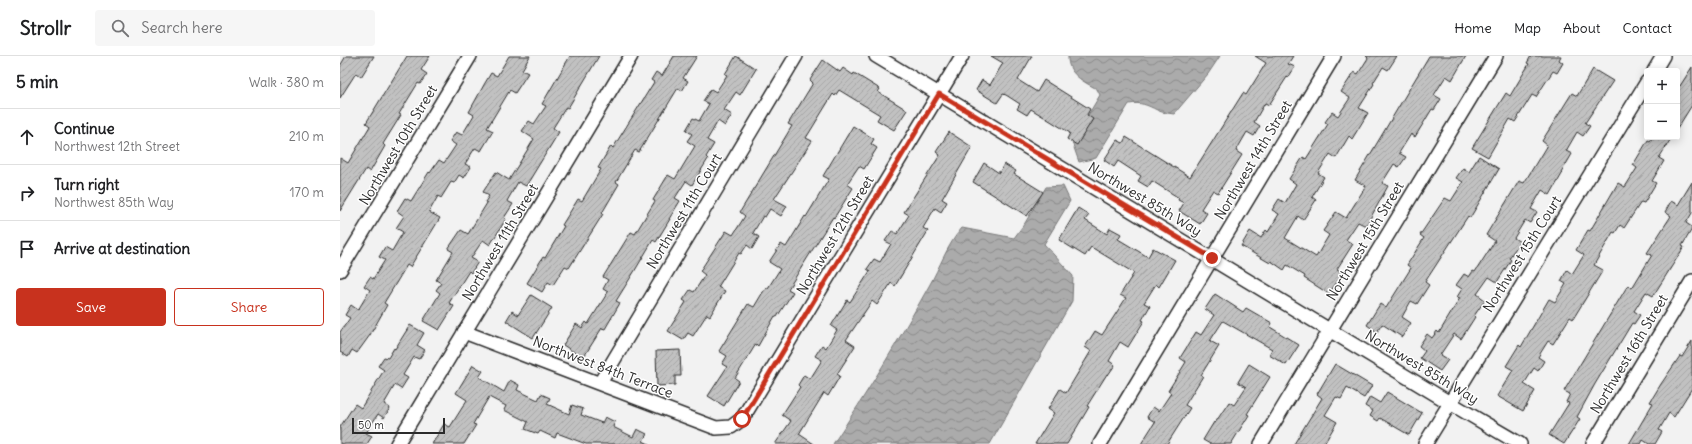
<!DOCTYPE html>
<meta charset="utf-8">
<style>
:root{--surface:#fff;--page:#f6f6f6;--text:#202124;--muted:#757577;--line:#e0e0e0;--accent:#c8321e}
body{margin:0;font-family:Delius,sans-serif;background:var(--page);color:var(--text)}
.controls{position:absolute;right:12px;top:12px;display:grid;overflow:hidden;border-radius:4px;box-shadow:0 2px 10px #0003}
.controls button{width:36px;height:36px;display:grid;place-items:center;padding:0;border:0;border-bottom:1px solid var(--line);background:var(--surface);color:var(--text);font:20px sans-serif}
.scale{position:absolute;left:12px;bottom:10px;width:93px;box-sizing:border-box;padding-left:4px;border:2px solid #2b2b2b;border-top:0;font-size:11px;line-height:14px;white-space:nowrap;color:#2b2b2b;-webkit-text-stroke:3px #fff;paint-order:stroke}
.stop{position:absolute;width:12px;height:12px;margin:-9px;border:3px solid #c8321e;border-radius:50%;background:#fff}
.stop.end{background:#c8321e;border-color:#fff;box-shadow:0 1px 4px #0008}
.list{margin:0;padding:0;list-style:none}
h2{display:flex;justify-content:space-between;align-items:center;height:52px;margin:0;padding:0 16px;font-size:17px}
h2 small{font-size:13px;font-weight:400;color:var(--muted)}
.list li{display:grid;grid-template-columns:26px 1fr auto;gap:12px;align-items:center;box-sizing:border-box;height:56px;padding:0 16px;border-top:1px solid var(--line)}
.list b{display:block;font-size:15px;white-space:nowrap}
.list p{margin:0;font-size:13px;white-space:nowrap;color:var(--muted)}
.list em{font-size:13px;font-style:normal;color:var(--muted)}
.actions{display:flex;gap:8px;padding:12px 16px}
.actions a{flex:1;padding:9px 0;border:1px solid var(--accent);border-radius:4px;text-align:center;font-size:14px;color:var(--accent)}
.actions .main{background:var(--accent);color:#fff}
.icon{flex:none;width:22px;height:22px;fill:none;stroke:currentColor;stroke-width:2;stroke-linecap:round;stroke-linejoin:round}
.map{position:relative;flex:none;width:1352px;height:388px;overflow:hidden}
header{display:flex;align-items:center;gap:24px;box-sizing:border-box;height:56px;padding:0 20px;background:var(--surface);border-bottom:1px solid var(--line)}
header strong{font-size:19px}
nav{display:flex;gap:22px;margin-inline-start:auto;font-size:14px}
.search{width:280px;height:36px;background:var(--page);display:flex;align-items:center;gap:10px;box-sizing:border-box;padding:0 14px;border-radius:4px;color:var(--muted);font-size:15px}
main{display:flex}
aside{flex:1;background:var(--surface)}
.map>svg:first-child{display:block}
.water{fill:url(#water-waves);stroke:#787878}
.building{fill:url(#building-hatch);stroke:#2b2b2b}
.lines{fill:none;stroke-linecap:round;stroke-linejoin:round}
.minor-casing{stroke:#2b2b2b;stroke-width:16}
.minor{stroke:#fff;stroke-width:13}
.route{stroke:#c8321e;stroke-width:5}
.labels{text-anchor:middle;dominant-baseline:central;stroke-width:3;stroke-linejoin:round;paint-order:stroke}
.street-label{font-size:14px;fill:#2b2b2b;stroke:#fff}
</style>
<header>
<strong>Strollr</strong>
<div class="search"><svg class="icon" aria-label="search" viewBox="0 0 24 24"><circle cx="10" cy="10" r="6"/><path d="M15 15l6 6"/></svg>Search here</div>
<nav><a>Home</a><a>Map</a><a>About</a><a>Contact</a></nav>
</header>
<main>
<aside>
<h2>5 min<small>Walk · 380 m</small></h2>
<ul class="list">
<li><svg class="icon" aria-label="ahead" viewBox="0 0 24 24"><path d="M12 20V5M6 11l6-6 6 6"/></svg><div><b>Continue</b><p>Northwest 12th Street</p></div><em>210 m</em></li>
<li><svg class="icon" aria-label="right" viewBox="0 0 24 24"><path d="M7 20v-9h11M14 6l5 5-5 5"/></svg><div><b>Turn right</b><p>Northwest 85th Way</p></div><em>170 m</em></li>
<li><svg class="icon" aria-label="arrive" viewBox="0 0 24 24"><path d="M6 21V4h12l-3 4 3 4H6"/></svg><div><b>Arrive at destination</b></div></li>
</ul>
<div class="actions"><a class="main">Save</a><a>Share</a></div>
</aside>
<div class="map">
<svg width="1352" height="388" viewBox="0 0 1352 388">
<defs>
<pattern id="water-waves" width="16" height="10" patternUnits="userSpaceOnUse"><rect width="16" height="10" fill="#ababab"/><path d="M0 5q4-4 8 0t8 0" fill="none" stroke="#8b8b8b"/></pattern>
<pattern id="building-hatch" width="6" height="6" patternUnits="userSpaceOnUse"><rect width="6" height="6" fill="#c1c1c1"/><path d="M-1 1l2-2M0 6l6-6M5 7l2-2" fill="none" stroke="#a6a6a6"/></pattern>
</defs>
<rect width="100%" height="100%" fill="#f2f2f2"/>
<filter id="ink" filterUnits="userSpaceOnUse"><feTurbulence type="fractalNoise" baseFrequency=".025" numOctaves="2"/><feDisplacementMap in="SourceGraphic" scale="8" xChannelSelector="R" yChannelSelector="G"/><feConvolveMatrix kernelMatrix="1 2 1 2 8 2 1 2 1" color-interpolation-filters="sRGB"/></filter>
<g filter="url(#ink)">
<g class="water">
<path d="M728 0H880L868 18 834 58C829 57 822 57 817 54 807 49 801 46 789 48L756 102 739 106 732 86 760 39 757 33C744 26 727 18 728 0Z"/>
<path d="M723 130 730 145 704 188 733 220 732 245 650 388H493C527 337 559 284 589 230 600 211 607 189 622 172L674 182 685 167 706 131Z"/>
</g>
<g class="building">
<polygon points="6,0 34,0 21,21 16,17 0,42 0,10"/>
<polygon points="67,0 90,0 81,14 87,18 80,28 78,27 59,58 61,59 43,88 45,90 30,116 26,113 0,155 0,102 8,107 30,70 26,67"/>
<polygon points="169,0 190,0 182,14 188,17 175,37 170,34 147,72 153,75 141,95 135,92 125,108 131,111 124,122 119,119 114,127 111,126 101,142 98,140 89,156 100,162 70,211 67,209 44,247 47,249 30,279 17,297 12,294 8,301 0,296 0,276 10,262 5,259 11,249 18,254 30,234 24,230 30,221 33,223 45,204 39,201 45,191 52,195 63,176 56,172 64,160 57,155 65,142 71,145 89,116 90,117 99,104 104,107 116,89 110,85 116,76 122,79 134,59 129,56 145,27 151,17 157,20"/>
<polygon points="230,0 259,0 228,52 226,51 213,72 219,76 186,130 178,126 167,145 173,148 164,162 166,163 150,189 143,184 131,202 138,206 131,217 129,215 109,247 114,250 99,274 83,265 100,237 96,234 101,227 96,224 113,196 108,193 121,174 128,178 147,147 145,146 149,140 143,136 156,116 169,124 194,83 182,75 189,65 194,68 206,50 202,48"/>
<polygon points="334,0 357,0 343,22 348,25 342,35 338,32 299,96 295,94 276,126 279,128 262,157 263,158 229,212 225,210 213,229 208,226 202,236 187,227 203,201 205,202 224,170 222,169 238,143 242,145 261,113 258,112 271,90 273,92 314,26 311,24 316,16 322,20"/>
<polygon points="396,0 416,13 400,39 396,36 384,54 392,59 385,70 378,65 367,84 374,88 366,101 368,103 352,129 346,125 335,142 340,145 329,163 330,163 316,186 313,184 294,216 276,245 280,247 265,273 262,272 243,302 223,289 236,268 242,272 246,266 248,268 268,236 263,233 268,224 263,221 291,176 295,178 315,145 313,144 328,119 335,123 355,90 347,85 352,78 346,74 353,62 359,65 369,48 363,45 371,33 376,36 387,19 385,18"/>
<polygon points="651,0 692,0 678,24 697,36 704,24 750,53 747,59 753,63 737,89 727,83 730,77 691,53 687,59 677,53 680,48 666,39 663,38 657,47 636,34 642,24 650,29 663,7"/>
<polygon points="915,0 953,0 948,8 955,11 948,22 947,21 929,49 925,47 914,66 920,70 914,80 907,76 896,95 902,99 878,137 873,134 861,153 867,157 860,168 839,155 844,147 838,144 839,142 812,125 808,131 798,125 801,120 778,105 774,111 764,104 777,84 783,87 786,81 850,121 903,37 906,39 926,7"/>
<polygon points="1026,0 1057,0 1048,14 1043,11 1033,27 1034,28 1019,52 1028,57 1012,83 1009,80 996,102 990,98 978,117 984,121 972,141 976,144 963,164 958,160 945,182 976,201 989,179 983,175 996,156 1006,162 1026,130 1015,124 1089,0 1126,0 1112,24 1106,20 1094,39 1101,43 1094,54 1092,53 1075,81 1071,78 1059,97 1066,101 1059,111 1054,108 1042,127 1048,130 1026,170 1018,166 1006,184 1013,188 997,213 1003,217 989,238 964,222 965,220 947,209 944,214 931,205 930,207 901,190 910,175 921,182 926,174 928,176 939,158 932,154 939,143 945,147 956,128 949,123 963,101 966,103 988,68 985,66 992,56 998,60 1010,42 1001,36 1014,16 1018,18 1028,2"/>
<polygon points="1191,0 1221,0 1219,4 1223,7 1217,17 1213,15 1196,41 1192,39 1175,66 1170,63 1148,101 1132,92 1166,37 1170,40 1189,8 1187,7"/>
<polygon points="483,4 500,16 503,12 513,19 514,17 540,33 538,36 567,54 554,74 537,64 540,59 499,34 495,40 493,38 466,82 472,85 434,143 447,150 441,160 430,153 425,161 423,160 413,177 419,181 412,193 407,189 401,198 399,197 378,231 385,235 370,260 367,258 353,280 348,277 343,284 328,275 346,246 343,244 350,234 354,236 365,219 360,215 386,175 393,179 405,160 400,156 452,70 448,68 473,27 470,24"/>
<polygon points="1352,11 1352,49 1337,73 1337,28 1340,30"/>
<polygon points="1253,13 1273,25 1245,67 1250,70 1243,80 1237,76 1226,95 1232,98 1221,117 1222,118 1210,139 1202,134 1191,153 1197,156 1190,167 1185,164 1174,182 1180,186 1169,202 1171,204 1157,226 1149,221 1137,238 1145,244 1134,260 1135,261 1121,283 1114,278 1100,299 1108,304 1100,315 1080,302 1085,295 1079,290 1087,278 1092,282 1097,275 1099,277 1120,242 1117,241 1122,233 1116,229 1124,218 1129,221 1133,215 1135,216 1155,185 1146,179 1179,125 1184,127 1207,89 1202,85 1232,37 1237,40"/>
<polygon points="513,70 534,83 531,88 537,92 524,113 519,110 507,128 513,132 494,162 493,161 448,233 453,236 437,261 435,260 418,290 416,288 395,322 399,325 384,350 368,340 387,311 382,308 387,300 379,295 408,248 414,251 426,231 428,232 440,213 429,206 441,188 446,191 465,160 466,161 489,123 483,120"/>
<polygon points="609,76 632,91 602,143 607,146 601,156 595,152 583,172 588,175 555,230 551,227 537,249 532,245 506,284 515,290 497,318 500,320 488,340 484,337 459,378 474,388 435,388 451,365 442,359 460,331 458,329 464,319 470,323 482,304 475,300 482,289 486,292 497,274 491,270 507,244 510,246 530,215 527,213 534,203 540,206 551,188 545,185 552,175 557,178 569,159 564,156 600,99 596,96"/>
<polygon points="1313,81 1332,81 1319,102 1324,105 1312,125 1316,127 1304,147 1301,146 1284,172 1280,169 1275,177 1273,176 1254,209 1263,214 1233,263 1230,261 1213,288 1208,285 1198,301 1204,305 1198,315 1194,312 1184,328 1195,335 1183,355 1157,340 1173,314 1166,310 1179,289 1181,291 1209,243 1215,246 1226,228 1221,225 1227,214 1232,218 1244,199 1236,194 1248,174 1250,175 1278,127 1285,131 1297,112 1293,109 1308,84 1310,85"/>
<polygon points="1139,100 1159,113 1130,162 1128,160 1085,226 1089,229 1077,248 1071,245 1062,261 1071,267 1062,281 1042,268 1037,276 1027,269 1040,248 1046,252 1071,212 1067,209 1084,182 1080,179 1105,142 1111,145 1123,126 1116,122 1123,112 1129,116"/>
<polygon points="644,107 659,117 664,108 676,115 674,118 703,136 687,160 633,126"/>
<polygon points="1352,126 1352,157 1346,167 1352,171 1352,173 1342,190 1344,191 1313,240 1306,236 1294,255 1300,259 1294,268 1292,267 1255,328 1237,361 1240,363 1224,388 1209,379 1229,347 1226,346 1230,338 1224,335 1288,229 1292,232 1312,199 1307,197 1331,160 1325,156 1331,145 1338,149"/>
<polygon points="738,152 749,159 745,164 767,178 770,172 781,178 778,183 808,201 813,192 835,204 819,231 816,228 804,247 810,250 802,264 804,265 788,291 780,286 769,305 775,309 768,319 767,318 747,350 749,351 727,388 695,388 714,357 708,353 720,333 726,337 751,295 745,291 755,275 762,279 786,242 780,239 794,217 751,191 745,200 719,184"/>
<polygon points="875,238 903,256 906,252 932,267 930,271 959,289 946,309 929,299 932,293 883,265 870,285 879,290 861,319 863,320 845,349 850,352 827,388 801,388 815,366 807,361 813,351 819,355 831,337 828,335 846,306 840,302 856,276 861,279 874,259 865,253"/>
<polygon points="191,239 212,252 193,282 166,265 172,255 178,259"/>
<polygon points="70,269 84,277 77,289 85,294 79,303 74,301 63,319 68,322 61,333 55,329 44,348 50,352 44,362 38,358 26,377 32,380 27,388 0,388 0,371 15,348 21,352 44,314 38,310 44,301 48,302 54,292 55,293"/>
<polygon points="1352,285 1352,332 1334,361 1329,357 1319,374 1322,376 1315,388 1309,388 1303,384 1301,388 1289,388 1313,347 1310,346 1321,328 1340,300 1342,301"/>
<polygon points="340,294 341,320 335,320 335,329 317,330 316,295"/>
<polygon points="909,308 930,321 907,358 909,359 891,388 870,388 863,384 874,366 875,367 889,346 894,349 906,331 898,326"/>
<polygon points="995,308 1032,330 1024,342 1007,332 1001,343 996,341 985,359 997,366 984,388 954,388 982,342 977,338"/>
<polygon points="133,309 143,315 139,321 164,336 170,324 179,329 177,334 198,344 201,338 210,342 207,348 229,358 232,349 243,353 241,359 262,367 265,361 275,366 273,371 293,381 297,373 307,378 303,385 309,388 246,388 217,377 215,382 200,375 198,378 185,373 188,366 164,354 166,350 149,341 133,368 136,369 124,388 92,388 104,368 110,371 127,344 116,337"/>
<polygon points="1047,336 1082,357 1069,379 1040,362 1038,365 1030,360 1033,355 1025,350 1030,341 1040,347"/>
</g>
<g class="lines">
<defs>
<g id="minor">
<polyline points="536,0 1110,347 1180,388"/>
<polyline points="1314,15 1323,0"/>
<polyline points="0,214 130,0"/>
<polyline points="124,276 376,372 391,371 402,363 622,0"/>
<polyline points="260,327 456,0"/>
<polyline points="57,388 291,0"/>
<polyline points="760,388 994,0"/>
<polyline points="921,388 1156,0"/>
<polyline points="1085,388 1307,26"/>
<polyline points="1253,388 1352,225"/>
</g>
</defs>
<use href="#minor" class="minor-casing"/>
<use href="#minor" class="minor"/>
</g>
</g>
<g class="lines" filter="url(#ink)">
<polyline class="route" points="402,363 599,38 872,202"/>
</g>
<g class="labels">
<g class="street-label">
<text transform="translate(58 89) rotate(-59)">Northwest 10th Street</text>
<text transform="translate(913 104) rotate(-59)">Northwest 14th Street</text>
<text transform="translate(805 143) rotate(31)">Northwest 85th Way</text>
<text transform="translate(344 155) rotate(-59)">Northwest 11th Court</text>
<text transform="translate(495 179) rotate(-59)">Northwest 12th Street</text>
<text transform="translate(1025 185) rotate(-59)">Northwest 15th Street</text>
<text transform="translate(160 186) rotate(-59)">Northwest 11th Street</text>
<text transform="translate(1182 198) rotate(-58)">Northwest 15th Court</text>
<text transform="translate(1289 298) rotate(-59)">Northwest 16th Street</text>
<text transform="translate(263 311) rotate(21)">Northwest 84th Terrace</text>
<text transform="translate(1082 311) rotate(31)">Northwest 85th Way</text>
</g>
</g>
</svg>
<div class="controls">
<button>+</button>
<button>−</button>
</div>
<div class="scale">50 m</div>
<div class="stop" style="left:402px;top:363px"></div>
<div class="stop end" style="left:872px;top:202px"></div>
</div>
</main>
